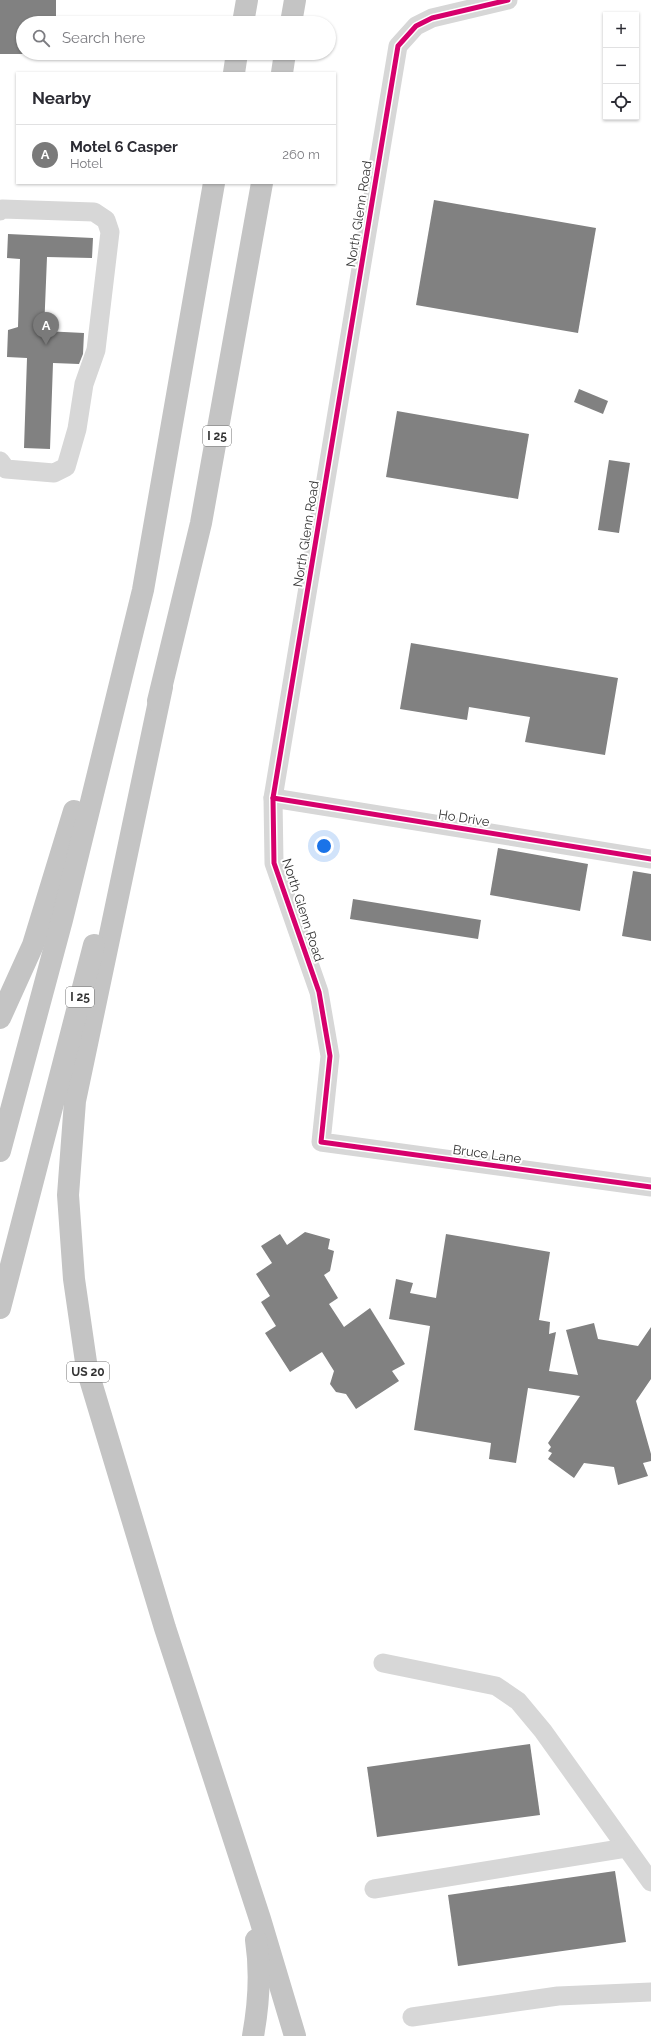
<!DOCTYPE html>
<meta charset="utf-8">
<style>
:root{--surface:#fff;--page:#f7f7f7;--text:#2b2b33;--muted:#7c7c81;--line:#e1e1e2;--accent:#7a7a7a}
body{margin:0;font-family:Raleway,sans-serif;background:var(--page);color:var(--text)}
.controls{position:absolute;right:12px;top:12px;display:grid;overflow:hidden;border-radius:0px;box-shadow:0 1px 3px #0004}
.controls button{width:36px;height:36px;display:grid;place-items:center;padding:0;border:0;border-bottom:1px solid var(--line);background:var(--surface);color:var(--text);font:20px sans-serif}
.you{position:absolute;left:324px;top:846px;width:14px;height:14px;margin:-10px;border:3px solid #fff;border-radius:50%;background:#1a73e8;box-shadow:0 0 0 6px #1a73e833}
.badge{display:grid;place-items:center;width:26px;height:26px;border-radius:50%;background:var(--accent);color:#fff;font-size:13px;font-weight:700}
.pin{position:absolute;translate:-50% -33px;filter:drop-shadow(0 1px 2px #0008)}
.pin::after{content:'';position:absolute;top:21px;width:14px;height:12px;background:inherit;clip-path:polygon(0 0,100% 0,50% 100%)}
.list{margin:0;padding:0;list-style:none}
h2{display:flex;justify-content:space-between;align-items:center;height:52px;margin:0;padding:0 16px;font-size:17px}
h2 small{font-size:13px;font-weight:400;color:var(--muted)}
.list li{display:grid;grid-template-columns:26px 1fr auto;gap:12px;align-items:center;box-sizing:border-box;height:60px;padding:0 16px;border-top:1px solid var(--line)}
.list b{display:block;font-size:15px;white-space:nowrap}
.list p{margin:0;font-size:13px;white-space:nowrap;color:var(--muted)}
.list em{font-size:13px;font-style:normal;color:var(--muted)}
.icon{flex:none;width:22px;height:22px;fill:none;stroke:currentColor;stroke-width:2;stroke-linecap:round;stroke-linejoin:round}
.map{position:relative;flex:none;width:651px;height:2036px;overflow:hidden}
.search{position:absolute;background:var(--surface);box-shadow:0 1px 3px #0004;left:16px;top:16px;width:320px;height:44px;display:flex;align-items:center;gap:10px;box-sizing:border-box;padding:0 14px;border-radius:22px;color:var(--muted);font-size:15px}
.panel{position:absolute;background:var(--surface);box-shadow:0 1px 3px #0004;left:16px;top:72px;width:320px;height:112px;border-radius:0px}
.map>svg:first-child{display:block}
.building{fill:#818181}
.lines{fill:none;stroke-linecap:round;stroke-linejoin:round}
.minor{stroke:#d7d7d7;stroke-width:19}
.highway{stroke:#c4c4c4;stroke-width:22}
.cycleway-casing{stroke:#fff;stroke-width:8}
.cycleway{stroke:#d6006c;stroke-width:5}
.labels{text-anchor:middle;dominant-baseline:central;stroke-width:4;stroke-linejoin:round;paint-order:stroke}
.shield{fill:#fff;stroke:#707070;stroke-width:1}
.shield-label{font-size:12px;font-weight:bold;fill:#333}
.street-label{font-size:13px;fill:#333;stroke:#fff}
</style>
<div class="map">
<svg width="651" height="2036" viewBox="0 0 651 2036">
<rect width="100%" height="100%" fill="#fff"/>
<g class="building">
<polygon points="0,0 56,0 56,23 23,23 23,54 0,54"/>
<polygon points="434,200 596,228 578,333 416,305"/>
<polygon points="8,234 93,238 92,258 47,257 44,331 84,333 83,354 79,364 53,363 50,449 24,448 27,358 7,357 8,330 18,327 20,259 7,258"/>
<polygon points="579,389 608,401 603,414 574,402"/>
<polygon points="397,411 529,434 518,499 386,477"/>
<polygon points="609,460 630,463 619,533 598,530"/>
<polygon points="411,643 618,678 605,755 525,742 530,717 469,707 467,720 400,709"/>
<polygon points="498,848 588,864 580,911 490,895"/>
<polygon points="633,871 651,874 651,941 622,936"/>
<polygon points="353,899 481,920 478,939 350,919"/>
<polygon points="305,1232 330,1239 328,1249 334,1251 330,1271 324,1275 338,1298 329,1304 344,1327 370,1308 405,1364 392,1371 399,1381 356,1409 346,1394 336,1392 330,1384 334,1371 322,1352 290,1372 265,1333 276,1326 261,1302 270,1296 256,1274 272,1263 261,1246 280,1234 287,1245"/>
<polygon points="446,1234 550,1252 539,1320 550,1322 549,1334 556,1332 549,1371 578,1375 566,1330 594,1323 598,1339 638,1346 651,1327 651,1379 636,1401 651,1454 651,1461 643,1463 648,1476 618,1485 614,1467 584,1463 574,1478 548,1459 552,1453 548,1451 551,1447 548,1443 580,1396 528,1388 516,1463 489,1459 491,1443 414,1430 430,1326 389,1319 396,1279 413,1283 410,1293 436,1298"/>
<polygon points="530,1744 540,1815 377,1837 367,1767"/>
<polygon points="615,1871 626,1942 458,1966 448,1895"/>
</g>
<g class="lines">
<g class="minor">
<polyline points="508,0 432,18 416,26 398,46 273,798 274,863 319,992 330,1056 321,1142 651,1187"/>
<polyline points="0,211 2,209 94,212 106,220 110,232 96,350 84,384 77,429 66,467 54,473 6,469 0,461"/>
<polyline points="273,798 651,859"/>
<polyline points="383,1663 496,1686 518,1701 543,1731 651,1882"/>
<polyline points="374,1889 626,1848"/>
<polyline points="412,2017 558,1996 651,1992"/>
</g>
<g class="highway">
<polyline points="243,23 247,0"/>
<polyline points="291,23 295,0"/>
<polyline points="234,73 237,53"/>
<polyline points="282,73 285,53"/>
<polyline points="162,687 75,1101 68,1195 74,1279 87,1369 165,1628 260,1919 295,2036"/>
<polyline points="158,701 201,523 262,183"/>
<polyline points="0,1018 33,945 74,811"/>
<polyline points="0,1151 62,920 143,590 214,183"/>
<polyline points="0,1308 94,945"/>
<path d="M253 2036C259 2003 261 1973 256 1940"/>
</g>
<defs>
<g id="cycleway">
<polyline points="508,0 432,18 416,26 398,46 273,798 274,863 319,992 330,1056 321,1142 651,1187"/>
<polyline points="273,798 651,859"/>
</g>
</defs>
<use href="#cycleway" class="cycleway-casing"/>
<use href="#cycleway" class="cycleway"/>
</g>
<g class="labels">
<g class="shield">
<rect x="203" y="426" width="28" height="20" rx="3"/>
<rect x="66" y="987" width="28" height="20" rx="3"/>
<rect x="67" y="1362" width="42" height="20" rx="3"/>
</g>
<g class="shield-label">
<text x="217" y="436">I 25</text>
<text x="80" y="997">I 25</text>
<text x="88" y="1372">US 20</text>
</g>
<g class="street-label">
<text transform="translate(359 214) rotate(-81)">North Glenn Road</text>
<text transform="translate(306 534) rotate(-81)">North Glenn Road</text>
<text transform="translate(464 818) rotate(9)">Ho Drive</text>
<text transform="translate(303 910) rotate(72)">North Glenn Road</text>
<text transform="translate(487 1154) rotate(8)">Bruce Lane</text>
</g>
</g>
</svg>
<div class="controls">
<button>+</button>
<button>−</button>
<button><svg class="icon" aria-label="locate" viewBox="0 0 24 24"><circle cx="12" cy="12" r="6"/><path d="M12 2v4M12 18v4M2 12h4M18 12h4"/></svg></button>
</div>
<div class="you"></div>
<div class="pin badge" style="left:46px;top:345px">A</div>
<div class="search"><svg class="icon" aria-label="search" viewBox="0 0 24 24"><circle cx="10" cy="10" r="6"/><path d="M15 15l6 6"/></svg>Search here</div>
<section class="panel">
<h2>Nearby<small></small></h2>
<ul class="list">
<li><span class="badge">A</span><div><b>Motel 6 Casper</b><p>Hotel</p></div><em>260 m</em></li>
</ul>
</section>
</div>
